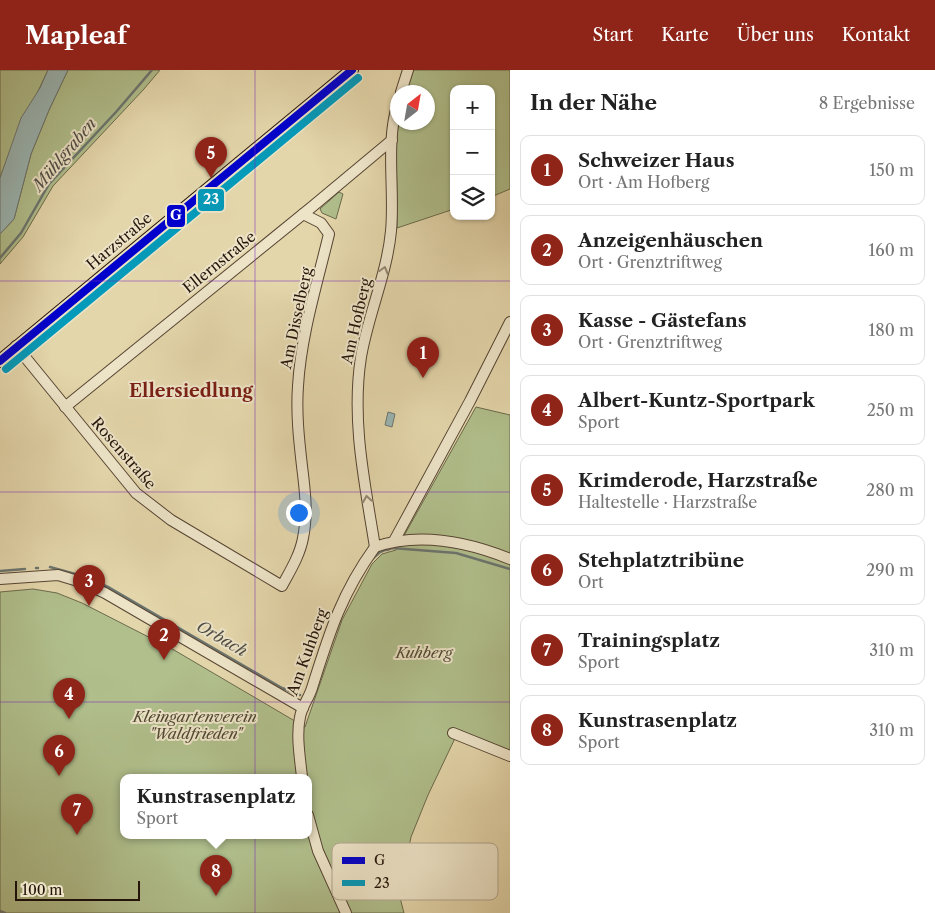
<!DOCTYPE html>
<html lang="de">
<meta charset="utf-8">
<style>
:root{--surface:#fff;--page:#f2f2f2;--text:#222;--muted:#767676;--line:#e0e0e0;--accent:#8f2418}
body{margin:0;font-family:"Libre Caslon Text",serif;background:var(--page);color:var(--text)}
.controls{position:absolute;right:15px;top:15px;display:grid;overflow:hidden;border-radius:10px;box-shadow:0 1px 4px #0004}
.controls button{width:45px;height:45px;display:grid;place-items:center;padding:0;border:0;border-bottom:1px solid var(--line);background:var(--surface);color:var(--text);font:25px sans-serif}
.compass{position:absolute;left:390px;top:15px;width:45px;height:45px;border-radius:50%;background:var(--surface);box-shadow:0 1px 4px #0004;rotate:31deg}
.scale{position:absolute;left:15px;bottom:12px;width:125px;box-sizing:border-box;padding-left:5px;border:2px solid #25140a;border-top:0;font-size:14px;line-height:18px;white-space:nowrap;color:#25140a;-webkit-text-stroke:4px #ede4c8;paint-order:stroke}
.you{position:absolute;left:298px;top:442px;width:18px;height:18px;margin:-12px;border:4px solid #fff;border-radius:50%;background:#1a73e8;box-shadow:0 0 0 8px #1a73e833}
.badge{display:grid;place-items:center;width:32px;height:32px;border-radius:50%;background:var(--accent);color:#fff;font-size:16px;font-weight:700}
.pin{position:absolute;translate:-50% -41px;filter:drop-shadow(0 1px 2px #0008)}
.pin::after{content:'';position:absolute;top:26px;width:18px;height:15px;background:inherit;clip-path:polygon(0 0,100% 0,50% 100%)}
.popup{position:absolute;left:120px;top:704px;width:192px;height:65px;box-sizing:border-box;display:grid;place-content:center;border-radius:10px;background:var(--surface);filter:drop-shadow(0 1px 4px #0005);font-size:16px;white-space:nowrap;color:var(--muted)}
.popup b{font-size:19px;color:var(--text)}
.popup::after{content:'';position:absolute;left:50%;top:100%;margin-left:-10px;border:10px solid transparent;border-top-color:var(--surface)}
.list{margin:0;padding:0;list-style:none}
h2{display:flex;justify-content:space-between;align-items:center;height:65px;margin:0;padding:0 20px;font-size:21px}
h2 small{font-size:16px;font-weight:400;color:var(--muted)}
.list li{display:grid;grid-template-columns:32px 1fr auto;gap:15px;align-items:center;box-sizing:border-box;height:70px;margin:0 10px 10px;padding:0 10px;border:1px solid var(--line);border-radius:10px}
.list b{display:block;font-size:19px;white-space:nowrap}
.list p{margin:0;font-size:16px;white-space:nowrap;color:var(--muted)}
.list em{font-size:16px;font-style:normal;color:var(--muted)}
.icon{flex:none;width:28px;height:28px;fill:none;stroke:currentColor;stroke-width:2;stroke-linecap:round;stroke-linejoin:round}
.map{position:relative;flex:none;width:510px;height:843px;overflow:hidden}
header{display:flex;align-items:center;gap:30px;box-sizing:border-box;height:70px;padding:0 25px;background:var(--accent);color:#fff}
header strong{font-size:24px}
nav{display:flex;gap:28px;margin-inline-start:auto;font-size:18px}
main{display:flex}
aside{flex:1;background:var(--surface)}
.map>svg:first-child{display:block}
.green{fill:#b0bf8c;stroke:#6a6a4b;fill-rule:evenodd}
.water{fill:#9ab6b4;stroke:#6b7570}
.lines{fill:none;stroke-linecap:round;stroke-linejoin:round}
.stream{stroke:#6b7570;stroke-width:2.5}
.minor-casing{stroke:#554432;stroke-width:12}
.major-casing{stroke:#25140a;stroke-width:14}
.minor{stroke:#ede4c8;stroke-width:10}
.major{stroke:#e4d6ab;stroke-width:12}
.bus-1-casing{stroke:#ede4c8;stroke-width:11}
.bus-2-casing{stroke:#ede4c8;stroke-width:11}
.bus-1{stroke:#0000cd;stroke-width:8}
.bus-2{stroke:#049aba;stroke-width:8}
.oneway{stroke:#938672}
.grid{fill:none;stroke:#7b2cbf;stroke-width:1;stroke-opacity:0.55}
.labels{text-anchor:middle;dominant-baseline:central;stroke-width:4;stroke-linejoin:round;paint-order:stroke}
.street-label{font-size:15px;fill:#25140a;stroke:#ede4c8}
.park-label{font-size:15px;font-style:italic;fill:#4f4731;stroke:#ede4c8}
.water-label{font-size:16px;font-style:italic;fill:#4e4d46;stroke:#ede4c8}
.quarter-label{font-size:18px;font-weight:bold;fill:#7a1f14;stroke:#ede4c8}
.key{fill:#ede4c8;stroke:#b1a68f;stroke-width:1}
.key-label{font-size:14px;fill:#25140a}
.line-badge{stroke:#ede4c8;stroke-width:2}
.badge-label{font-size:14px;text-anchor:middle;font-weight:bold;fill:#fff}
</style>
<header>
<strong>Mapleaf</strong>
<nav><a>Start</a><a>Karte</a><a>Über uns</a><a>Kontakt</a></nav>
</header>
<main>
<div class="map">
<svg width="510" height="843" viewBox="0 0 510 843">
<rect width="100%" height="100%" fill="#e4d6ab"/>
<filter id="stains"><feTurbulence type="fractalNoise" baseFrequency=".004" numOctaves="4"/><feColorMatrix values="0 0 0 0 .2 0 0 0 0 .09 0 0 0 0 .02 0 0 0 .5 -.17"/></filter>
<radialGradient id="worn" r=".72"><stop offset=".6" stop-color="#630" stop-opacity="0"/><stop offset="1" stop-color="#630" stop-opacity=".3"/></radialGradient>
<g class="green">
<polygon points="0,0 48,0 11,79 0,108"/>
<polygon points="68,0 160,0 144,19 53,116 23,167 0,194 0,164 14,149 31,84 49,40"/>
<polygon points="412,0 510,0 510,119 491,127 491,19 454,19 454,139 397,158 396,48 398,52 428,52 428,22 405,22"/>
<polygon points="339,122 343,124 336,149 322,143 320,139"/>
<path d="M476 337 510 345V683L458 662 428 725 411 767 399 824 404 843H0V522L33 519 57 523 82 533 174 580 305 657 342 550 372 494 382 484 396 480ZM124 707H308V765H124Z"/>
</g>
<g class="water">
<polygon points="48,0 68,0 49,40 31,84 14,149 0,164 0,108 21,48 40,18"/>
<polygon points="388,342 395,344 392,357 385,355"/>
</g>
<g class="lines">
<g class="stream">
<polyline points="0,188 21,163 49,114 116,42 152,0"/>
<polyline points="387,480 392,478 456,483 510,499"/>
<polyline points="372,489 380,482 385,480"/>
<polyline points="50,497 86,507 110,518 282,618 300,625"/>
<polyline points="36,498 38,498"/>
<polyline points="0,501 25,499"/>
<polyline points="0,841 5,843"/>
</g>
<defs>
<g id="minor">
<polyline points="401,22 408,0"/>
<path d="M16 276 136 423 171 450 282 516C290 501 300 485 303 468 308 444 305 420 302 396 299 370 296 343 298 316 301 265 317 214 329 164L321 153 303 144"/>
<polyline points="65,337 313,136 392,70"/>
<polyline points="394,471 470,331 510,252"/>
<path d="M375 477C365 414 351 351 361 287 368 245 387 204 391 161 395 120 385 72 398 33"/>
<path d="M375 477C419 462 468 472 510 489"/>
<polyline points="0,509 58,505 81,512 105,523 303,638"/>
<polyline points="453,663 510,686"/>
<path d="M302 707C300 688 296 665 300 647 302 636 309 628 312 618 329 564 341 524 375 477"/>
<polyline points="308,745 318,781 346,843"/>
</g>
<polyline id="major" points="0,291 352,0"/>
</defs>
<use href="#minor" class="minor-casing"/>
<use href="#major" class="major-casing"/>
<use href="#minor" class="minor"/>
<use href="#major" class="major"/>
<defs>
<polyline id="bus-1" points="0,291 352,0"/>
<polyline id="bus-2" points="6,299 358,8"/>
</defs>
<use href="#bus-1" class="bus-1-casing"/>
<use href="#bus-2" class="bus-2-casing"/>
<use href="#bus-1" class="bus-1"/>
<use href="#bus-2" class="bus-2"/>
</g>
<defs><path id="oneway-chevron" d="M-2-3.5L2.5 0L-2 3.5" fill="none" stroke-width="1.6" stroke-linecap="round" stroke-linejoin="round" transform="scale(1.25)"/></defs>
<g class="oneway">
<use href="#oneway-chevron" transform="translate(384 200) rotate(-74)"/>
<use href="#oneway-chevron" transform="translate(367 429) rotate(-99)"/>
</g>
<path class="grid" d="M255 0V843M0 211H510M0 422H510M0 632H510"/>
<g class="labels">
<g class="street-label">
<text transform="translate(119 171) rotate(-40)">Harzstraße</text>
<text transform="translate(219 192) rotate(-39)">Ellernstraße</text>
<text transform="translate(296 248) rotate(-78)">Am Disselberg</text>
<text transform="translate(356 251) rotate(-77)">Am Hofberg</text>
<text transform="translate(124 383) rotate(49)">Rosenstraße</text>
<text transform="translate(307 582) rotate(-70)">Am Kuhberg</text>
</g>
<g class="park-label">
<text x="424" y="582">Kuhberg</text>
<text x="195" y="646">Kleingartenverein<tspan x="195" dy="17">"Waldfrieden"</tspan></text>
</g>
<g class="water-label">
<text transform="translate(64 84) rotate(-50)">Mühlgraben</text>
<text transform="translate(222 568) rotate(30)">Orbach</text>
</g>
<g class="quarter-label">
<text x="191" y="321">Ellersiedlung</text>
</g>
</g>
<rect x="332" y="773" width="166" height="57" rx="8" class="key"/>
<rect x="342" y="787" width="23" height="7" fill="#0000cd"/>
<rect x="342" y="810" width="23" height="6" fill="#049aba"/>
<g class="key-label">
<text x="374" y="795">G</text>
<text x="374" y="818">23</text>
</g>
<g class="line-badge">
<rect x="197" y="118" width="28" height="24" rx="5" fill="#049aba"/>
<rect x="166" y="134" width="20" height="24" rx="5" fill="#0000cd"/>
</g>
<g class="badge-label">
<text x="211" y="134">23</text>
<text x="176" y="150">G</text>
</g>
<rect width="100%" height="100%" filter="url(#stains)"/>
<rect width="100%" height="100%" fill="url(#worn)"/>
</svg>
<div class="controls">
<button>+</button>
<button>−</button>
<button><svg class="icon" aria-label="layers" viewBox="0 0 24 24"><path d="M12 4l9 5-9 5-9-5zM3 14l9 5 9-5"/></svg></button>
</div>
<svg class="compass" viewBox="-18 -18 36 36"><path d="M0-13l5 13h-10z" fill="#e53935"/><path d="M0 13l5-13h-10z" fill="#767676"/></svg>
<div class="scale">100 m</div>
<div class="you"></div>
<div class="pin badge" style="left:423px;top:308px">1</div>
<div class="pin badge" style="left:164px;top:590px">2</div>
<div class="pin badge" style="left:89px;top:536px">3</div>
<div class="pin badge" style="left:69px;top:649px">4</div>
<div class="pin badge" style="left:211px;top:108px">5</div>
<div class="pin badge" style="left:59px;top:706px">6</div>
<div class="pin badge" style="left:77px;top:765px">7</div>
<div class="pin badge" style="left:216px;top:826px">8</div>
<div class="popup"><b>Kunstrasenplatz</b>Sport</div>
</div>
<aside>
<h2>In der Nähe<small>8 Ergebnisse</small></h2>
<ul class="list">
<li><span class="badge">1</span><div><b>Schweizer Haus</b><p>Ort · Am Hofberg</p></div><em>150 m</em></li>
<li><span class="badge">2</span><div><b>Anzeigenhäuschen</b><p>Ort · Grenztriftweg</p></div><em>160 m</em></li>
<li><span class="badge">3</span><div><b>Kasse - Gästefans</b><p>Ort · Grenztriftweg</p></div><em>180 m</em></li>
<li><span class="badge">4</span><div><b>Albert-Kuntz-Sportpark</b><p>Sport</p></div><em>250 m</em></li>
<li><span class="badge">5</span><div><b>Krimderode, Harzstraße</b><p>Haltestelle · Harzstraße</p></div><em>280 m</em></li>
<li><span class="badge">6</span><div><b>Stehplatztribüne</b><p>Ort</p></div><em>290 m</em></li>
<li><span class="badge">7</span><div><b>Trainingsplatz</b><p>Sport</p></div><em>310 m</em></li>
<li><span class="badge">8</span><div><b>Kunstrasenplatz</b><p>Sport</p></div><em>310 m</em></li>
</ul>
</aside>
</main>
